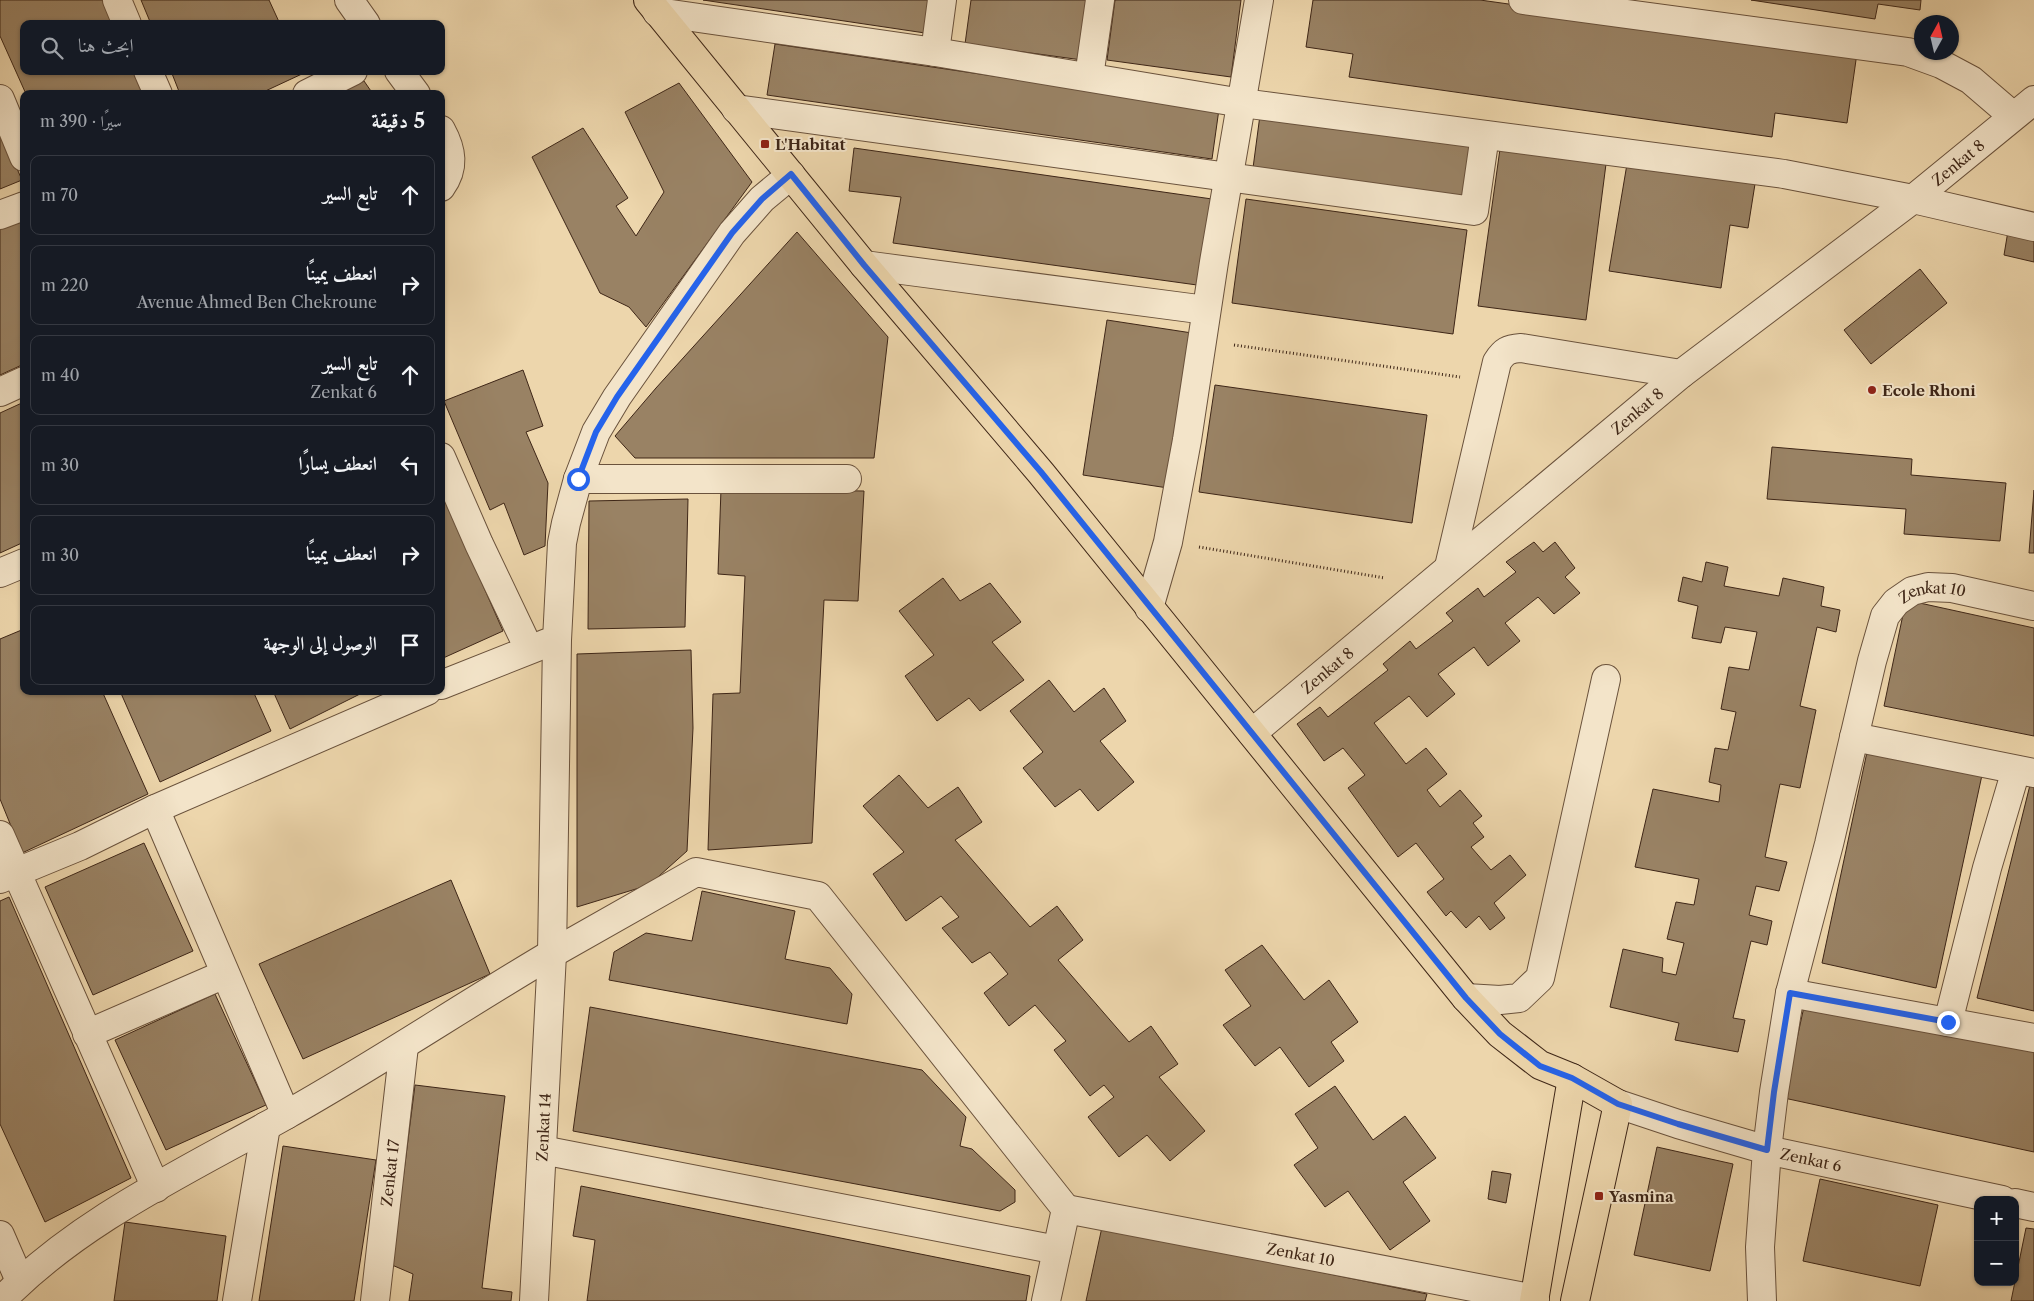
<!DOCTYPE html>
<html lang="ar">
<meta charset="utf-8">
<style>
:root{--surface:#171b24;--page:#20242c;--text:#f1f3f6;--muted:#9ea1a6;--line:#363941}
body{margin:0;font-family:"Libre Caslon Text",Amiri,serif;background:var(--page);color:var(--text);direction:rtl}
.controls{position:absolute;right:15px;bottom:15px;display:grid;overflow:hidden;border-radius:10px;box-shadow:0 1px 4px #0004}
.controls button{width:45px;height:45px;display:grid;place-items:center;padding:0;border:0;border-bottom:1px solid var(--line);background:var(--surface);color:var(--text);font:25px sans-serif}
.compass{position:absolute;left:1914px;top:15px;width:45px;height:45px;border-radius:50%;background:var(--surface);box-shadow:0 1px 4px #0004;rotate:8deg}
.stop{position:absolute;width:15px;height:15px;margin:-11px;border:4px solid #2563eb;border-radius:50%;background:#fff}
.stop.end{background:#2563eb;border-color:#fff;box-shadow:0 1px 5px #0008}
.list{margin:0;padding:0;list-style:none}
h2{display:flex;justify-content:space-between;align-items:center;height:65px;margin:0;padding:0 20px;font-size:21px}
h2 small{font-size:16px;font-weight:400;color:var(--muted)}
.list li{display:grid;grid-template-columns:32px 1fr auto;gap:15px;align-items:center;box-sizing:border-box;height:80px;margin:0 10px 10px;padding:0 10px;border:1px solid var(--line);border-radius:10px}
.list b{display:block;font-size:19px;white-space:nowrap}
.list p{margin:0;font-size:16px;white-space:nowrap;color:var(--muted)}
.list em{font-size:16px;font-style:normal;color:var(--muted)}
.icon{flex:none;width:28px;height:28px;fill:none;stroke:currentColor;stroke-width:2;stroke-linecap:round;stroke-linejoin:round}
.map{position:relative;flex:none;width:2034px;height:1301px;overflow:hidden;direction:ltr}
.search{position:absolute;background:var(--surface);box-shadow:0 1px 4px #0004;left:20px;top:20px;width:425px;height:55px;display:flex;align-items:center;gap:12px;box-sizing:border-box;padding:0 18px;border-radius:10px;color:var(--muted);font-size:19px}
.panel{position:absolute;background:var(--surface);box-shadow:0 1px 4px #0004;left:20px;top:90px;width:425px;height:605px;border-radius:10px;direction:rtl}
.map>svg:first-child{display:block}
.building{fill:#998264;stroke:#3e2617}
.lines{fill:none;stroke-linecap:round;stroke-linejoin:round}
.minor-casing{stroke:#6a523c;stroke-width:30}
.major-casing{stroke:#3e2617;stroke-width:30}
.path{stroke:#3e2617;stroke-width:3;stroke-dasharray:1 2.5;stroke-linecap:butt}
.minor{stroke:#f3e4c9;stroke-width:28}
.major{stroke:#edd6ac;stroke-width:28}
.route{stroke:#2563eb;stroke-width:6}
.poi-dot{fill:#8f2418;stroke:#f3e4c9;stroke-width:2}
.labels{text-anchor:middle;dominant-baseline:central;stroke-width:4;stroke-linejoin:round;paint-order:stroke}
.poi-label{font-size:15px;font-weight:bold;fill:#3e2617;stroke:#f3e4c9;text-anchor:start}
.street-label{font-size:15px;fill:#3e2617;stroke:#f3e4c9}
</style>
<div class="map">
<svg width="2034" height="1301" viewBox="0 0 2034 1301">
<rect width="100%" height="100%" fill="#edd6ac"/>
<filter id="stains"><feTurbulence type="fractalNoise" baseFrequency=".004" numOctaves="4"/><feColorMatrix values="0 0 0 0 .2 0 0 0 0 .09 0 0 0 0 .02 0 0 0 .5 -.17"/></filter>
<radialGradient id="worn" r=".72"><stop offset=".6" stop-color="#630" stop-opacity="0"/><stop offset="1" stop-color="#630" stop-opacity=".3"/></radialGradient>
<g class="building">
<polygon points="0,0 107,0 118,24 24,24 24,71 138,71 148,94 26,94 0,36"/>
<polygon points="141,0 269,0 280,24 151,24"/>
<polygon points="703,0 929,0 925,33"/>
<polygon points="971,0 1090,0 1082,60 965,44"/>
<polygon points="1115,0 1241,0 1231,77 1107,60"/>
<polygon points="1313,0 1480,0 1857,53 1847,123 1775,113 1772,137 1349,77 1353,54 1306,47"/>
<polygon points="1751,0 1921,0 1920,10 1878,4 1875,19"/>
<polygon points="775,44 1219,109 1212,159 767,95"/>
<polygon points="171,71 303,71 304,73 259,94 180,94"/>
<polygon points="364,81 373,94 337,94"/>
<polygon points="679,83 752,182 646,327 629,307 600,293 532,157 583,128 628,198 616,206 636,236 664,192 625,112"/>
<polygon points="1260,115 1470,145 1463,197 1253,168"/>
<polygon points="0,130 22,180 0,189"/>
<polygon points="854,148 1212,199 1197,285 893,243 901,197 849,191"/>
<polygon points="1500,149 1606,164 1586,320 1478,306"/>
<polygon points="1627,164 1755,184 1748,228 1730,225 1721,288 1609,271"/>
<polygon points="1246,199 1467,230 1453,334 1232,303"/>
<polygon points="24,217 24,364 0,375 0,228"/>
<polygon points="2008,231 2034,237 2034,262 2004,255"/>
<polygon points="797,232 888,337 874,458 635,458 615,436 656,388"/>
<polygon points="1920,269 1947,303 1871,364 1844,330"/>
<polygon points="1107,320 1192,333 1168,488 1083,475"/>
<polygon points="523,370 543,426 526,432 548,483 545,546 524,555 504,503 490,510 444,401"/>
<polygon points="1215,385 1427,415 1412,523 1199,492"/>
<polygon points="24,402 24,542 0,553 0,413"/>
<polygon points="1772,447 1912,459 1911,475 2006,483 2000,541 1904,534 1906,509 1767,499"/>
<polygon points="721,489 864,491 858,601 824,600 812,843 708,850 713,694 740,693 745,576 718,574"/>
<polygon points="441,490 503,631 441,659"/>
<polygon points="2034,490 2034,553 2029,553"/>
<polygon points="688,499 685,627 588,629 589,501"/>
<polygon points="1534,542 1543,552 1555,542 1575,568 1565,577 1580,593 1554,614 1538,597 1505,623 1520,641 1488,666 1474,647 1438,674 1455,694 1427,717 1409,696 1374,723 1406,764 1426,748 1447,774 1427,790 1440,807 1460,790 1482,816 1473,823 1484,837 1471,847 1491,870 1510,855 1526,875 1494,903 1505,918 1490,930 1479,916 1466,928 1451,911 1446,916 1427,892 1444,879 1416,843 1398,857 1348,788 1365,775 1343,748 1324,761 1297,724 1320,707 1328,717 1388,670 1383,664 1410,641 1416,649 1453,621 1446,613 1478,588 1484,597 1516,572 1506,562"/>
<polygon points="1706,562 1728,567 1724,586 1779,596 1783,578 1824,587 1821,606 1840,610 1836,632 1817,627 1800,706 1816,710 1800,788 1780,784 1765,857 1787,862 1779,891 1756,886 1749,915 1772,921 1767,945 1751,941 1733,1018 1745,1020 1738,1052 1675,1040 1679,1023 1610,1007 1623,949 1663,958 1662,972 1676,975 1684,943 1667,939 1676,902 1694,905 1699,879 1635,867 1653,789 1719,802 1721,785 1709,782 1715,748 1728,750 1736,712 1721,709 1729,667 1749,670 1757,632 1725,627 1721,643 1692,638 1698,606 1678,601 1683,577 1702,582"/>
<polygon points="943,578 960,601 990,583 1021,622 992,642 1024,680 980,711 969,698 937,721 905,676 934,655 899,611"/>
<polygon points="1906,600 2034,628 2034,736 1884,706"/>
<polygon points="24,629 24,691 102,691 148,794 22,853 0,799 0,639"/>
<polygon points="691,650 693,728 687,851 649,885 577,907 577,654"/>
<polygon points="1049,680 1074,712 1104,688 1126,721 1100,741 1134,782 1098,811 1080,789 1055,807 1023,768 1043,752 1010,711"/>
<polygon points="120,691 253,691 271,731 160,782"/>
<polygon points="273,691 366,691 290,729"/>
<polygon points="1867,752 1982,775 1936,988 1822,963"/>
<polygon points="899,775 928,808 958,787 982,822 955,840 1030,927 1057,906 1083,940 1058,960 1129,1042 1151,1026 1178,1064 1159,1077 1205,1131 1170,1161 1147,1135 1119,1157 1088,1117 1114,1097 1104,1085 1090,1096 1054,1050 1066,1041 1035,1005 1009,1026 984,993 1008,974 990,952 972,963 942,928 959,917 941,896 906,921 873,874 904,852 863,806"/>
<polygon points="2031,781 2034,782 2034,1011 1977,998"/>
<polygon points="144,843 193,951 93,995 45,887"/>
<polygon points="451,880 490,974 303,1059 259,964"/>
<polygon points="702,891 795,911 785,959 830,968 852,994 847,1024 609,980 614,952 646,933 692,941"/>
<polygon points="9,897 131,1178 45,1222 0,1124 0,901"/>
<polygon points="1262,945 1304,1000 1329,980 1358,1022 1331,1042 1344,1061 1309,1087 1280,1047 1255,1066 1223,1025 1251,1006 1225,970"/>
<polygon points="215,994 266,1105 166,1150 115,1040"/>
<polygon points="1805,1002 2034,1051 2034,1152 1784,1098"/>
<polygon points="590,1007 922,1070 966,1117 960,1146 972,1149 1015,1190 1015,1202 1000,1211 573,1131"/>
<polygon points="415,1085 505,1096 482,1288 512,1292 511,1301 409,1301 413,1274 392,1265"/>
<polygon points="1335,1086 1373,1140 1405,1116 1436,1158 1403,1182 1430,1221 1390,1250 1348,1191 1325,1207 1294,1165 1318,1148 1295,1114"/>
<polygon points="283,1146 376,1160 354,1301 259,1301"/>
<polygon points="1657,1147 1733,1164 1710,1271 1634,1255"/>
<polygon points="1492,1171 1511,1174 1506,1203 1488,1199"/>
<polygon points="1820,1179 1938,1205 1920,1286 1803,1261"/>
<polygon points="581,1186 1030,1276 1026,1301 587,1301 595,1240 573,1236"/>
<polygon points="125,1222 226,1236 217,1301 114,1301"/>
<polygon points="1102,1227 1427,1294 1425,1301 1086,1301"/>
<polygon points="2026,1228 2034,1229 2034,1301 2011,1301"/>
</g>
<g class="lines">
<defs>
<g id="minor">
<polyline points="117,0 127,24"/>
<polyline points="349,0 366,24"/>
<polyline points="1523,0 1908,52 1941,64 1971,80 2013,116"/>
<polyline points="657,12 935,52 1242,103 1784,174 1913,199 2034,227"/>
<polyline points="935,52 942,0"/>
<polyline points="148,71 158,94"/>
<polyline points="399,71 416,94"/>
<polyline points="1089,77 1100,0"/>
<polyline points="307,94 353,71"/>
<polyline points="0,99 24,157"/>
<polyline points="736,109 1474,211 1485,135"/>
<path d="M441 130C452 150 455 168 441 187"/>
<polyline points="0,215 24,206"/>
<polyline points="864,265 1206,310"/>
<polyline points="0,392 24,381"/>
<polyline points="441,457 479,544 529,649"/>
<polyline points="578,479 847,479"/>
<path d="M1449 567 1497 362C1504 351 1508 349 1521 348L1681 374"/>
<polyline points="0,573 24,563"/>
<polyline points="1149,608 1168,542 1187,440 1214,262 1259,0"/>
<polyline points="441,685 547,643"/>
<path id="s1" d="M1252 733 1681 374 1913 199 2034 100"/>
<polyline points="1854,737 2034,773"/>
<polyline points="155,809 286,1115"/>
<polyline points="0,835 156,1188"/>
<polyline points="0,879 80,846 155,809 427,691"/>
<polyline points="1790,993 2034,1038"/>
<polyline points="1466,998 1500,1000 1519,998 1540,978 1606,679"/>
<polyline points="1948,1022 1987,868 2016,770"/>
<polyline points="87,1034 225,974"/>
<path id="s2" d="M1618 1104 1678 1124 1767 1150 2002 1200"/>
<polyline points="542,1150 1057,1250"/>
<polyline points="2015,1203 2034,1207"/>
<path id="s3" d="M1066 1209 1535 1299"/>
<polyline points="0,1235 20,1281"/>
<path d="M1 1301C79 1220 189 1170 286 1115 377 1064 463 1006 553 953 600 926 648 899 696 872L818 896 1066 1209"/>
<polyline points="237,1301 266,1126"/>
<path id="s4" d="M375 1301 404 1046"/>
<path id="s5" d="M534 1301 552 954 557 640 562 543 566 523 578 479 596 432 617 397 732 233 762 199 791 175"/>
<polyline points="1046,1301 1066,1209"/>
<path id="s6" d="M1762 1301 1760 1247 1767 1150 1774 1092 1790 993 1829 844 1872 661 1885 616 1896 602 1912 591 1928 587 1952 588 2034 606"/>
</g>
<g id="major">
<polyline points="648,0 864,265 1041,473 1466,998 1500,1034 1540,1065 1572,1078 1618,1104 1575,1301"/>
<polyline points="1534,1301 1572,1078"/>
</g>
</defs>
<use href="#minor" class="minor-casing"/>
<use href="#major" class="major-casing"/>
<g class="path">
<polyline points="1234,345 1460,377"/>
<polyline points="1199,547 1385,578"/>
</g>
<use href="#minor" class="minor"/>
<use href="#major" class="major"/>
</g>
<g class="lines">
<polyline class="route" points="578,479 596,432 617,397 732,233 762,199 791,174 864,265 1041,472 1466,998 1500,1034 1540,1066 1572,1078 1618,1104 1678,1124 1767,1150 1774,1092 1790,993 1948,1022"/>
</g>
<g class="poi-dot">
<rect x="760" y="139" width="10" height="10" rx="2.5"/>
<circle cx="1872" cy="390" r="5"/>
<rect x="1594" y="1191" width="10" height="10" rx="2.5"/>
</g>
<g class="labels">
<g class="poi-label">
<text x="775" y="144">L'Habitat</text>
<text x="1882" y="390">Ecole Rhoni</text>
<text x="1609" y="1196">Yasmina</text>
</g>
<g class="street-label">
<text stroke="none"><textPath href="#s1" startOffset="908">Zenkat 8</textPath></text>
<text stroke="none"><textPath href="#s1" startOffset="502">Zenkat 8</textPath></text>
<text stroke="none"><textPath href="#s6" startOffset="756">Zenkat 10</textPath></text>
<text stroke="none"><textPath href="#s1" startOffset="98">Zenkat 8</textPath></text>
<text stroke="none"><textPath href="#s5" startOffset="174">Zenkat 14</textPath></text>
<text stroke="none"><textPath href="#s2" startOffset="201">Zenkat 6</textPath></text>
<text stroke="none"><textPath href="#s4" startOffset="129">Zenkat 17</textPath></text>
<text stroke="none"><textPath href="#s3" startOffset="239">Zenkat 10</textPath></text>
</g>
</g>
<rect width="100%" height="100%" filter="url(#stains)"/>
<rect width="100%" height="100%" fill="url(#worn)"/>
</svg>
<div class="controls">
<button>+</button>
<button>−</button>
</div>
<svg class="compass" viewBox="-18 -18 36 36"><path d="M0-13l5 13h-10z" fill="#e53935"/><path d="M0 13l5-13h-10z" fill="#9ea1a6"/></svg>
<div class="stop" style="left:578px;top:479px"></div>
<div class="stop end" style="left:1948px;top:1022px"></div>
<div class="search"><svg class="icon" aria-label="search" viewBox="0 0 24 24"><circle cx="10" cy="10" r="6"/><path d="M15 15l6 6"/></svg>ابحث هنا</div>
<section class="panel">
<h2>5 دقيقة<small>سيرًا · 390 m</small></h2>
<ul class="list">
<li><svg class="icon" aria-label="ahead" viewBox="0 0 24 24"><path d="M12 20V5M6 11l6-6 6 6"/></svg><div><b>تابع السير</b></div><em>70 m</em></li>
<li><svg class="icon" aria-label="right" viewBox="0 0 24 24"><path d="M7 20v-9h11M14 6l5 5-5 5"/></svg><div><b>انعطف يمينًا</b><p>Avenue Ahmed Ben Chekroune</p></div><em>220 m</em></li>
<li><svg class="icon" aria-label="ahead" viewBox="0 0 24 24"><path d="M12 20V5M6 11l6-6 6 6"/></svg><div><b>تابع السير</b><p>Zenkat 6</p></div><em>40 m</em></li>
<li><svg class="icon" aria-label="left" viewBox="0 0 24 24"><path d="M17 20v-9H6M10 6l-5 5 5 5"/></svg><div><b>انعطف يسارًا</b></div><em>30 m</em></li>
<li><svg class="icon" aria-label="right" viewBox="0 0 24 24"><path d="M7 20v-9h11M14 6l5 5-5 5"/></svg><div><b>انعطف يمينًا</b></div><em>30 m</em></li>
<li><svg class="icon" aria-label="arrive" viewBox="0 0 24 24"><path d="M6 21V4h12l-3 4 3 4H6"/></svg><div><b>الوصول إلى الوجهة</b></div></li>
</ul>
</section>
</div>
